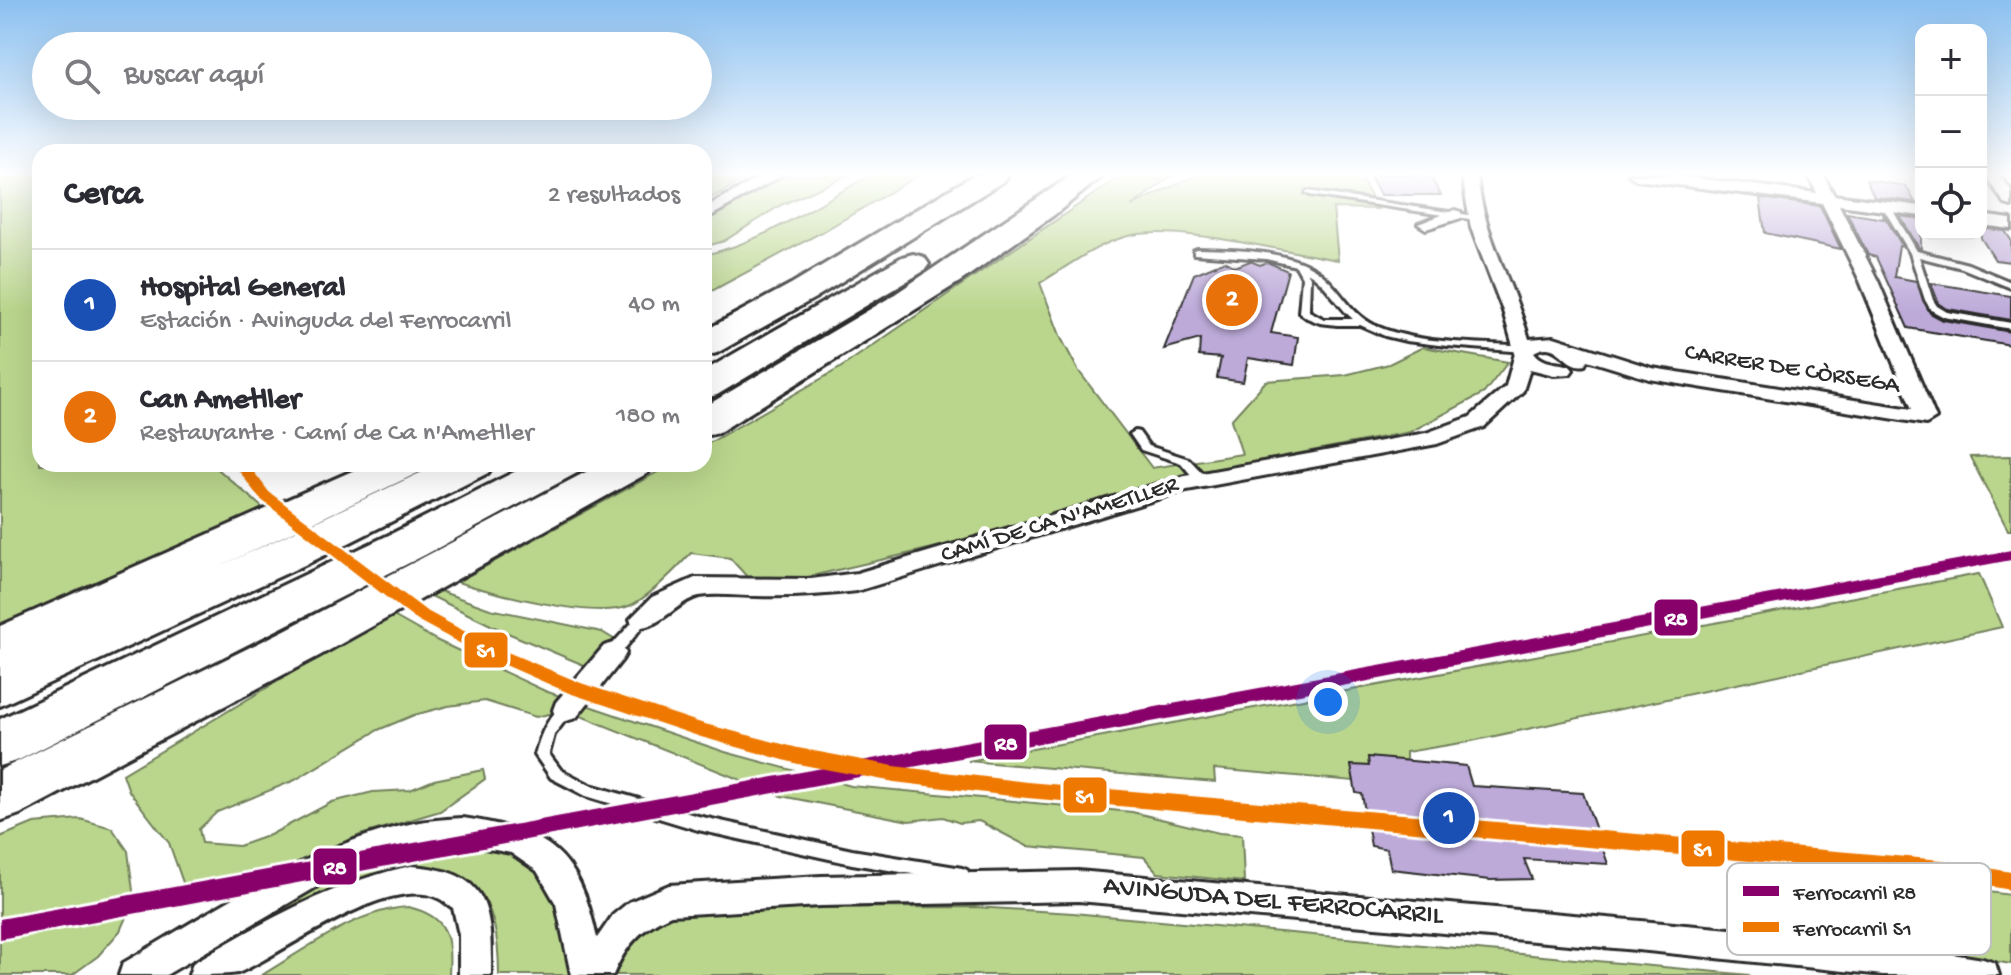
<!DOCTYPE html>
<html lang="es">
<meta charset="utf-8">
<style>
:root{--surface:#fff;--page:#f7f7f7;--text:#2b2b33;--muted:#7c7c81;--line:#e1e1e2;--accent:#111827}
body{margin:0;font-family:"Gochi Hand",sans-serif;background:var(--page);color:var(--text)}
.controls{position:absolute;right:24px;top:24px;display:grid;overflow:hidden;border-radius:16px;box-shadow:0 8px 32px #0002}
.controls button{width:72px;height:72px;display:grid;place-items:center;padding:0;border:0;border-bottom:2px solid var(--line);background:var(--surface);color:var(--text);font:40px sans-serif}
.you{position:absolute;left:1328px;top:702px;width:28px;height:28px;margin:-20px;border:6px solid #fff;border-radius:50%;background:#1a73e8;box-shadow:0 0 0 12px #1a73e833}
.badge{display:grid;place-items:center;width:52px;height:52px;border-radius:50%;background:var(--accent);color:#fff;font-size:26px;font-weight:700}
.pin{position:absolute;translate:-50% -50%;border:4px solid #fff;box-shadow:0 2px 8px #0006}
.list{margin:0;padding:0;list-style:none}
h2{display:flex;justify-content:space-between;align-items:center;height:104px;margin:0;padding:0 32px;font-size:34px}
h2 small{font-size:26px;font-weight:400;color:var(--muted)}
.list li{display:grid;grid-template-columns:52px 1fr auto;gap:24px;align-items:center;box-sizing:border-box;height:112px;padding:0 32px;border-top:2px solid var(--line)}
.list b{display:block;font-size:30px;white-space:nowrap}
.list p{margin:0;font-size:26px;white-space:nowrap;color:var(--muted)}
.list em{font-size:26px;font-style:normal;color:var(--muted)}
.icon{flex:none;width:44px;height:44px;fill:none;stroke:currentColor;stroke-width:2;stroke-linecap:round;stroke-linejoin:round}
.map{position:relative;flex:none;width:2011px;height:975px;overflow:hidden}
.search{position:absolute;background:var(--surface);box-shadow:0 8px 32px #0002;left:32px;top:32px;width:680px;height:88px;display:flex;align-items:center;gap:20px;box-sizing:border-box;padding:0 28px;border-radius:44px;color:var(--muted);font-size:30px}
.panel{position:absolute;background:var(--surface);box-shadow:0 8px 32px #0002;left:32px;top:144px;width:680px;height:328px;border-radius:24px}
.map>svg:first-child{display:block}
.green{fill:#bad68d;stroke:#72805c;stroke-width:2}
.building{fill:#bdaad9;stroke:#2b2b2b;stroke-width:2}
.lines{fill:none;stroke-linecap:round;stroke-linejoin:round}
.lane-casing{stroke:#2b2b2b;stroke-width:6}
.street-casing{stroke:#2b2b2b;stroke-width:6}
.highway-casing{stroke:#2b2b2b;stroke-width:6}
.lane{fill:#fff;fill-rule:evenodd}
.street{fill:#fff;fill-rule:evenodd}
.highway{fill:#fff;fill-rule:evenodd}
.rail-1-casing{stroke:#fff;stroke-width:6}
.rail-2-casing{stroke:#fff;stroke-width:6}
.rail-1{fill:#88006a;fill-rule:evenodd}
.rail-2{fill:#ef7900;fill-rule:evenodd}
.labels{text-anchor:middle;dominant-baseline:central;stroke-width:8;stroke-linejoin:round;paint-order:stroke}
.street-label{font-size:24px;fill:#2b2b2b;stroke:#fff}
.near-street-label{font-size:28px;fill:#2b2b2b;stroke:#fff}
.key{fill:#fff;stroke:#bfbfbf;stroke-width:2}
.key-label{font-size:22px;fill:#2b2b2b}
.line-badge{stroke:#fff;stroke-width:3}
.badge-label{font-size:22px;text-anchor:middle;font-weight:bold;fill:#fff}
</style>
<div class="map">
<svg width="2011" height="975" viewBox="0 0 2011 975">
<rect width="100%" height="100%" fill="#fff"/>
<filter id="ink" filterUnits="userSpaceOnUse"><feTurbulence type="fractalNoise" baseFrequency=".0125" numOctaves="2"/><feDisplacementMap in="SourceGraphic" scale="16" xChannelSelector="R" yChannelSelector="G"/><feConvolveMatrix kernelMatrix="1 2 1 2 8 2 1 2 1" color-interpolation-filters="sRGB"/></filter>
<g filter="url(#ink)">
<g class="green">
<polygon points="0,175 40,175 40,464 212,464 264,509 0,629"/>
<polygon points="704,175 752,175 704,202"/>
<polygon points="781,175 849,175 781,205 724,241 704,247 704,222"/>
<path d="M871 175H919L824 231 704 295V255C764 242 817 204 871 175Z"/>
<path d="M1122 175H1173L1131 206 1196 175H1359L1378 209 1333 208 1338 260C1287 252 1174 224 1128 236 1096 244 1068 266 1040 283L1061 338 1078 370 1152 468 1242 454 1231 420 1266 381 1345 375 1389 364 1423 347 1508 362 1484 393 1410 432 1174 477 950 544 807 577 749 579 730 558 691 553C677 568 647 599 629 606 594 620 494 593 457 582L672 464H704V446L840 368Z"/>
<polygon points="2011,456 2011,530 2008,530 1970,457"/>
<polygon points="1979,574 2002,627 1467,742 1406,752 1406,761 1368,757 1369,766 1351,765 1354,781 1214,769 1215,782 968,761"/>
<polygon points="437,590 490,609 602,632 615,640 613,653 598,671 503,631 427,594"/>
<polygon points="390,614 438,641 545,691 725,752 851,786 1132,812 1219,833 1242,835 1244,882 1158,873 1144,857 1027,846 979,821 960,823 943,817 909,821 781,796 566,710 536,717 485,701 448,706 414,715 378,730 295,780 217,812 199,829 202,843 239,846 270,835 332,802 373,792 410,790 434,780 483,770 485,779 440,811 360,835 245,887 209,895 186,891 169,843 129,791 123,774"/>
<polygon points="80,819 112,828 128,851 134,899 120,931 98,956 72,975 0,975 0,837 34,823"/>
<path d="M478 841C495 848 514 854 529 865 561 888 567 939 570 975H499C499 900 477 856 394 872 374 876 353 880 334 889 314 898 294 911 275 922L256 918 366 860 414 845Z"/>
<polygon points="1863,875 2011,895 2011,964 1893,943"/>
<path d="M408 907C448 916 451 936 449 975H262C306 949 356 910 408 907Z"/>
<path d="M975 907 1073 913 1750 975H616C623 952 638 930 661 920 699 904 756 908 796 908 856 907 916 907 975 907Z"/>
</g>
<g class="building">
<polygon points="1369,175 1429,175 1441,195 1380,195"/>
<polygon points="1866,180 1906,186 1915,202 1874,197"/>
<polygon points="1760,198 1820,206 1841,249 1765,233"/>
<polygon points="1847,213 1884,219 1883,214 1903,247 1899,246 1894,277 1916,281 1930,313 1943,320 2011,332 2011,345 1908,328 1876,257 1868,255"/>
<polygon points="1900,216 1921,219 1921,249 1919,248"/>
<polygon points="1981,228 2005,231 2011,240 2011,262 1995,260 1981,238"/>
<polygon points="1225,261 1235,267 1250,261 1260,265 1267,262 1288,271 1271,333 1298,337 1294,365 1248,358 1243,382 1217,378 1221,358 1199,356 1200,339 1164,349 1194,274"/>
<polygon points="1931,283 2011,296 2011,320 1948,309 1939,304"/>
<polygon points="1368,757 1466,766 1472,786 1583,793 1608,864 1524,859 1532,879 1490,880 1391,869 1387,849 1371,846 1362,794 1356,793 1351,765 1369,766"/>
</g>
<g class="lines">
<defs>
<g id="lane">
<polygon points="1307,191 1476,216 1480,218 1476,220 1310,195 1306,193"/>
<polygon points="1883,204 1889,204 1917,251 1968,264 2011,282 2011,288 1962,268 1919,257 1933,300 1937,306 1947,312 2011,323 2011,329 1944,317 1931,310 1925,300 1910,253 1882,206"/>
<path d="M1197 249C1236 250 1297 249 1326 278 1343 294 1352 314 1374 325 1417 345 1478 342 1525 346L1530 349 1525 352 1447 346 1406 341 1385 336 1360 325H1337L1320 323 1307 318 1299 312 1302 277 1296 266 1266 259 1194 254V250ZM1307 272C1327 283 1336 305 1353 319H1324L1309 311 1310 277Z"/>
<polygon points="1135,431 1139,432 1149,446 1189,459 1206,477 1207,480 1206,483 1198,483 1181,463 1141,450 1130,434"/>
<polygon points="642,614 646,616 648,619 646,622 618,657 613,658 608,657 607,653 608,649 638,616"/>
<path d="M566 704 571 706 573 710 554 735 549 754 561 770 590 785 698 816 852 850 962 868 967 870 970 875 967 880 962 882 852 864 698 830 586 796 551 778 535 755C540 736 548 714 566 704Z"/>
</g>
<g id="street">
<polygon points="764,175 782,175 704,220 704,208"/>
<path d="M1462 175H1477C1483 234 1513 283 1529 339L1554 337 1652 368 1912 409 1860 281 1822 203 1637 180 1629 175H1669L1817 193 1808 175H1823L1834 195 1921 206V216L1839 205 1878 281 1936 418 1926 424 1649 379 1587 360 1585 365C1564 370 1559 337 1534 352 1543 364 1556 362 1570 366L1573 370 1570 374 1554 375 1530 369 1523 391 1484 427 1437 444 1187 490 857 591C823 595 791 597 756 596 739 596 717 593 699 596 676 601 657 633 633 626L630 619 652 597 695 578 811 579 857 573 1185 476 1426 433 1470 417 1506 386 1515 353 1503 311 1471 228Z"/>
<polygon points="1985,175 1999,175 2011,190 2011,206 2005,204"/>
<polygon points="1455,210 1461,212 1461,218 1426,229 1418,224"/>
<polygon points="1981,215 2011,219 2011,229 1981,225"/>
<polygon points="613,643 622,646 626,653 622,660 576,718 566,721 556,718 553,710 556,702 604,646"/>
<path d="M463 818C548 831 578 849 597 938L613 915 629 902 669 885 821 876 1078 871 1877 942 1983 959 1995 963 1999 975H1883L1648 951 1078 901 821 906 671 915C641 928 626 945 613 975H571L556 904 537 871 511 853 463 844 415 850 370 863 325 882 166 975H119L123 963C215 910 309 845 414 823 430 820 447 819 463 818Z"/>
<path d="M411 866C489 871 492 906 491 975H459V935L453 908C448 905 443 900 438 898 387 874 283 954 238 973 225 975 203 975 189 975L193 963C263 922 331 883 411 866Z"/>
</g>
<g id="highway">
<polygon points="974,175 1008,175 1004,181 815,298 717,353 704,356 704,331 791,284"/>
<polygon points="1072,175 1104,175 1054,215 961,281 718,433 704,436 704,407 889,298"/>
<polygon points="913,254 924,257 929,264 924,271 717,395 704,398 704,371 902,257"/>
<polygon points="368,464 424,464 418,473 216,568 439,464 494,464 488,473 311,562 0,706 0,626"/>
<polygon points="530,464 583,464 577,473 425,555 19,760 0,766 0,719 393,533"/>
<polygon points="601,464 654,464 648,473 319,656 20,814 0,821 0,770 285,630"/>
</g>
</defs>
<use href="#lane" class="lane-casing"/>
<use href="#street" class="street-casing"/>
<use href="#highway" class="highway-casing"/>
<use href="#lane" class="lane"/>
<use href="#street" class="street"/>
<use href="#highway" class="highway"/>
<defs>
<polygon id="rail-1" points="2011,550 2011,560 0,939 0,919"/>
<polygon id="rail-2" points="234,464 248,464 269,492 425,610 488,644 581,683 701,723 798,748 894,766 1027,782 1942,860 2011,872 2011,890 1942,878 1027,798 894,782 798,764 701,737 569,693 476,652 413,618 259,498"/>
</defs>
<use href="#rail-1" class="rail-1-casing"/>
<use href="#rail-2" class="rail-2-casing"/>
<use href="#rail-1" class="rail-1"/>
<use href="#rail-2" class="rail-2"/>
</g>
</g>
<linearGradient id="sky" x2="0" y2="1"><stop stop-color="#8bc0f0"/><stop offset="0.56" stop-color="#fff"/><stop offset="1" stop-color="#fff" stop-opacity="0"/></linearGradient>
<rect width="2011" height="311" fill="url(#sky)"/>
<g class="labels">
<g class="street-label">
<text transform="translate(1792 370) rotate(9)">CARRER DE CÒRSEGA</text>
<text transform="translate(1060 521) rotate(-17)">CAMÍ DE CA N'AMETLLER</text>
</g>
<g class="near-street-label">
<text transform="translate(1273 902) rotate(5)">AVINGUDA DEL FERROCARRIL</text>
</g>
</g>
<rect x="1727" y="863" width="264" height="92" rx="12" class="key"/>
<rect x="1743" y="886" width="36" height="10" fill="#88006a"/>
<rect x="1743" y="922" width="36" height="10" fill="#ef7900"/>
<g class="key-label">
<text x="1793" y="899">Ferrocarril R8</text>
<text x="1793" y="935">Ferrocarril S1</text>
</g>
<g class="line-badge">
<rect x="1653" y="598" width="46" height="39" rx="8" fill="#88006a"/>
<rect x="463" y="631" width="46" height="38" rx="8" fill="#ef7900"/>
<rect x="983" y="723" width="45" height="38" rx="8" fill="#88006a"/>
<rect x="1062" y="776" width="46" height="38" rx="8" fill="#ef7900"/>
<rect x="1680" y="829" width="46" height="39" rx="8" fill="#ef7900"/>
<rect x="312" y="847" width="46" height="39" rx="8" fill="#88006a"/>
</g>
<g class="badge-label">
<text x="1676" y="625">R8</text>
<text x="486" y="657">S1</text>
<text x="1006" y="750">R8</text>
<text x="1085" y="803">S1</text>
<text x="1703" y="856">S1</text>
<text x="335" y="874">R8</text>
</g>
</svg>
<div class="controls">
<button>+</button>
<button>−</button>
<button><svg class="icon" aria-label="locate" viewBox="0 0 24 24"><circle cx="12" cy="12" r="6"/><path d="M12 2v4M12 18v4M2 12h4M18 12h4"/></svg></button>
</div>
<div class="you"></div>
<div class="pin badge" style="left:1449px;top:818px;background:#1a4fb4">1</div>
<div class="pin badge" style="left:1232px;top:300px;background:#e8710a">2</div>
<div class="search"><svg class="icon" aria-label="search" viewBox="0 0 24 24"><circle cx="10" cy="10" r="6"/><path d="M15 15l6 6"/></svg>Buscar aquí</div>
<section class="panel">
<h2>Cerca<small>2 resultados</small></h2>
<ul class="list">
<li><span class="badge" style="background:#1a4fb4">1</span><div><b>Hospital General</b><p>Estación · Avinguda del Ferrocarril</p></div><em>40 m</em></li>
<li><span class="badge" style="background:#e8710a">2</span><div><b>Can Ametller</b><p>Restaurante · Camí de Ca n'Ametller</p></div><em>180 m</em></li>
</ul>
</section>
</div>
